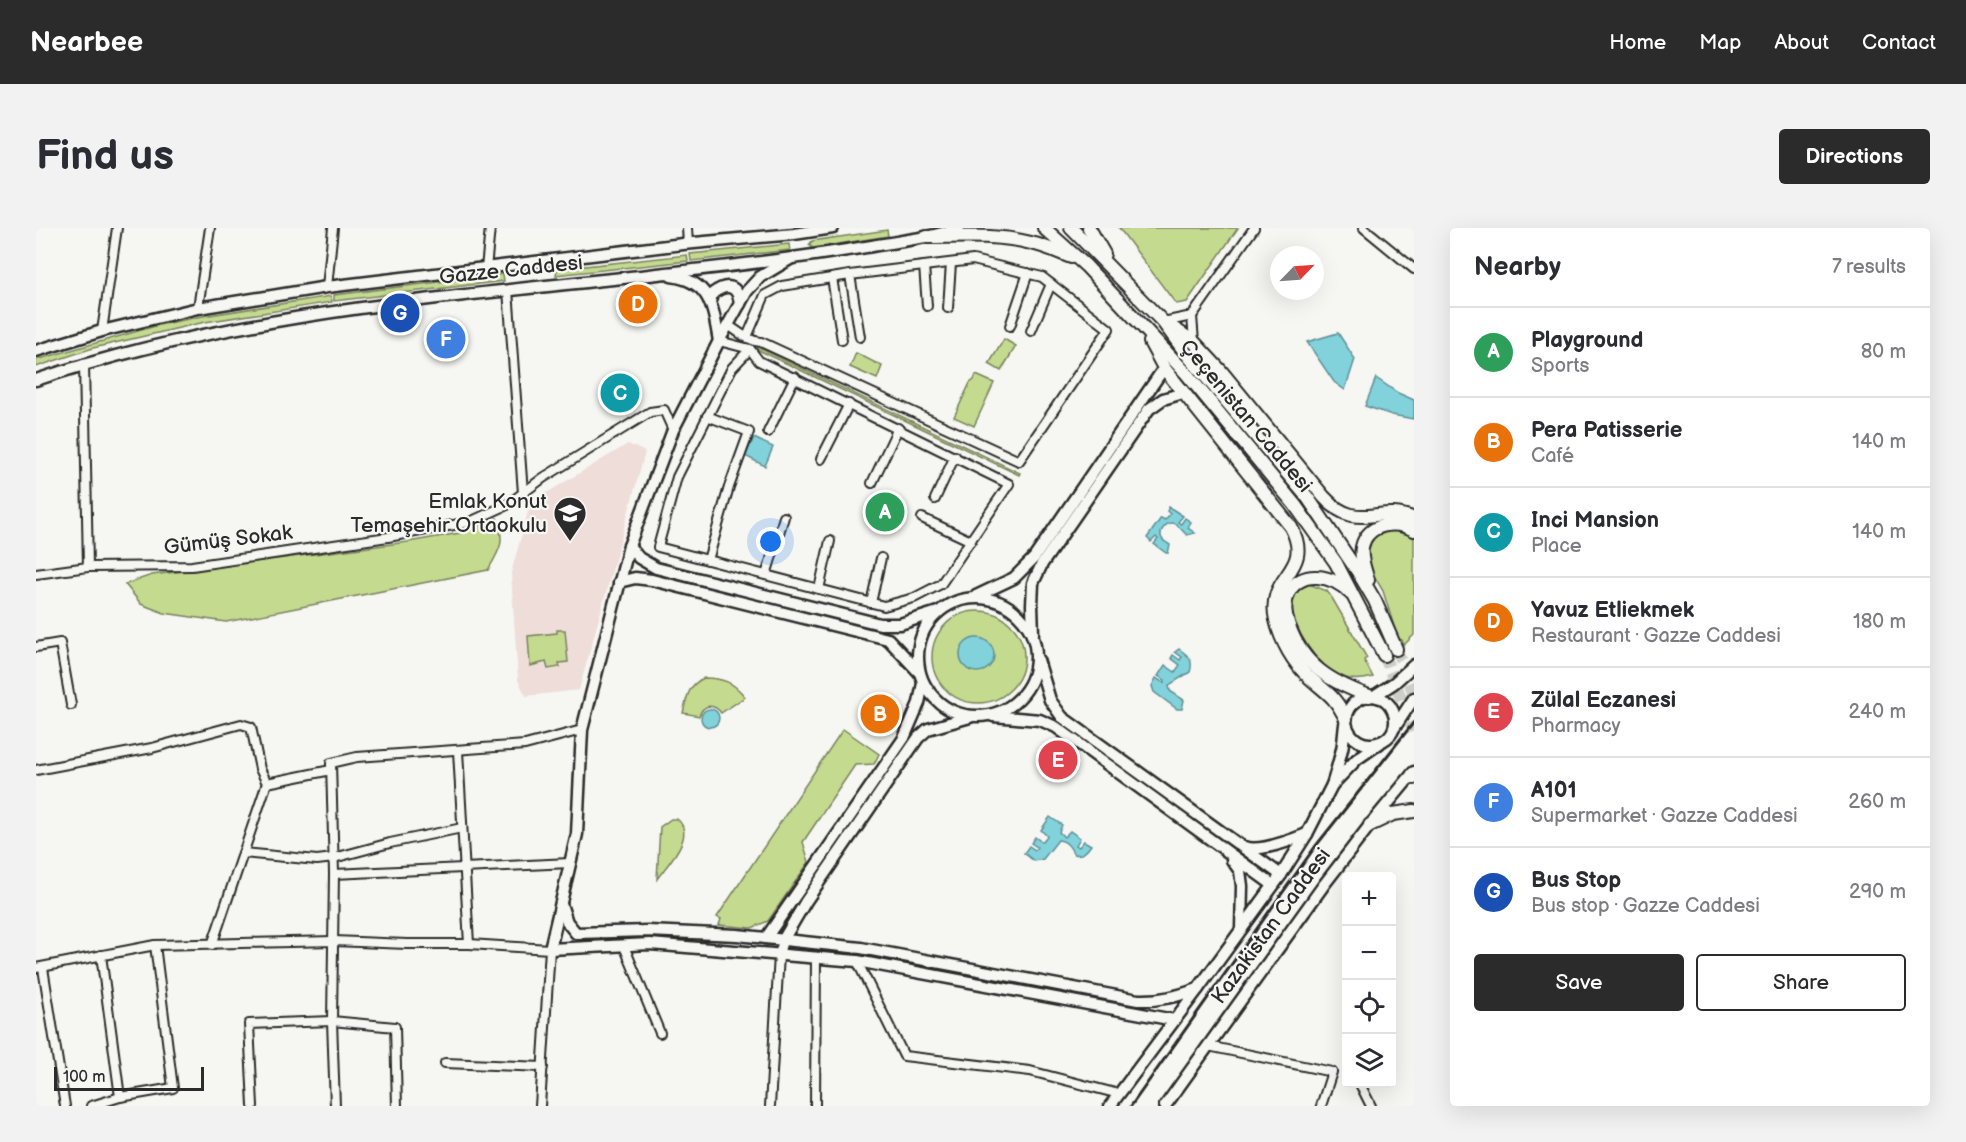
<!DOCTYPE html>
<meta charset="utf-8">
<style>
:root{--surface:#fff;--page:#f2f2f3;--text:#2b2b33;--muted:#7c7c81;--line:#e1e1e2;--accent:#2b2b2b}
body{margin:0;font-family:"Balsamiq Sans",sans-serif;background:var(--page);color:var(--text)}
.controls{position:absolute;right:18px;bottom:18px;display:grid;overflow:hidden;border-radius:6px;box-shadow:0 6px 24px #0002}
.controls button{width:54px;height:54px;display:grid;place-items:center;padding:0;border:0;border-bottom:2px solid var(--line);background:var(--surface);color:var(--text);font:30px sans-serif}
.compass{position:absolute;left:1234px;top:18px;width:54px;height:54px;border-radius:50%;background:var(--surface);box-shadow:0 6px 24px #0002;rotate:65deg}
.scale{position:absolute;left:18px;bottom:15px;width:150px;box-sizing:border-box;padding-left:6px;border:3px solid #2b2b2b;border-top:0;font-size:16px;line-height:21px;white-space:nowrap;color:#2b2b2b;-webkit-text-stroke:4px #f6f6f2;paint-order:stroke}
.you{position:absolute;left:735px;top:314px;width:21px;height:21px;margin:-15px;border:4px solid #fff;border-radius:50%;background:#1a73e8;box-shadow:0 0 0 9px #1a73e833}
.badge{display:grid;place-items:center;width:39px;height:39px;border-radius:50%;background:var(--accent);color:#fff;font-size:20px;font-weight:700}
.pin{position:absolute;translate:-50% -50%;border:3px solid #fff;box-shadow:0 2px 6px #0006}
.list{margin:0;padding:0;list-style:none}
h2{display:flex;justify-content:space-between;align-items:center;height:78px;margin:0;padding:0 24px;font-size:26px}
h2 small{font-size:20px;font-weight:400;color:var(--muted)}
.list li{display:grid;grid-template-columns:39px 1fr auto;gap:18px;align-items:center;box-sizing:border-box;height:90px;padding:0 24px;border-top:2px solid var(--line)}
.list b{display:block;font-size:22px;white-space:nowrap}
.list p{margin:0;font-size:20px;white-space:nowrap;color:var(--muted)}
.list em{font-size:20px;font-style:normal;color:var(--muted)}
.actions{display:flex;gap:12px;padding:18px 24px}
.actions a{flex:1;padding:14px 0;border:2px solid var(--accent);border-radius:6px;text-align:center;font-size:21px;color:var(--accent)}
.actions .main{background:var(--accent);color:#fff}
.icon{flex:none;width:33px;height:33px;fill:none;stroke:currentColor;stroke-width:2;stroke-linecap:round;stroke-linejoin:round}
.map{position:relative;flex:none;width:1378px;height:878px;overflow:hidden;border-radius:6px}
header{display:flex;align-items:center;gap:36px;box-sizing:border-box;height:84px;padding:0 30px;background:var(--accent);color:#fff}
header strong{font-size:28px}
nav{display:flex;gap:33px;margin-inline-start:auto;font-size:21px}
.intro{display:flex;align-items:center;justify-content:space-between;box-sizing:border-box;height:144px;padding:0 36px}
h1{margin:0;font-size:42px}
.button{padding:15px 27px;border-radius:6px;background:var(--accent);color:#fff;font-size:21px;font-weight:700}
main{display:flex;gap:36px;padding:0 36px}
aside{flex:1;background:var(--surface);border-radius:6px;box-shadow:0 6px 24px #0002}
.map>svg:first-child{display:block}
.built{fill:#eeddd9}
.green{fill:#c4da8f;stroke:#78825d;stroke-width:1.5}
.water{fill:#81d2db;stroke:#5f8f95;stroke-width:1.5}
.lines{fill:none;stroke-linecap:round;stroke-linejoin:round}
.primary-tunnel{stroke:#cdcdca;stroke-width:12;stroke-dasharray:12 6;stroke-linecap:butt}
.street-casing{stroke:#2b2b2b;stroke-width:12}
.secondary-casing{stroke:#2b2b2b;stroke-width:15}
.primary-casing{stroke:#2b2b2b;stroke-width:16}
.street{stroke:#f6f6f2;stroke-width:8}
.secondary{stroke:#f6f6f2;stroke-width:10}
.primary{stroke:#f6f6f2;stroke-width:12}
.rail{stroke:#2b2b2b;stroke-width:3}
.labels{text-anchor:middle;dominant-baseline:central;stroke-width:4.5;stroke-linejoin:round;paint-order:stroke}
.street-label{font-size:21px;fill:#2b2b2b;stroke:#f6f6f2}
.poi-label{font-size:21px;fill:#2b2b2b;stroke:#f6f6f2;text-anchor:end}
</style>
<header>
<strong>Nearbee</strong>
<nav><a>Home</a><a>Map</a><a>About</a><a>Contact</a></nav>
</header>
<div class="intro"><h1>Find us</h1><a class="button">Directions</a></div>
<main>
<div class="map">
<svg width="1378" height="878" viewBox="0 0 1378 878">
<rect width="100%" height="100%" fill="#f6f6f2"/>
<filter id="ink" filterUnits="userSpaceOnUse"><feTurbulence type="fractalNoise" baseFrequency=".0167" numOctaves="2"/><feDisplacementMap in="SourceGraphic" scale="12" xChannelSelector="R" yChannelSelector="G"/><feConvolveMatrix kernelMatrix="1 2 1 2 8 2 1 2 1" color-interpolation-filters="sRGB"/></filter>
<g filter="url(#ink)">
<polygon class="built" points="592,216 609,224 543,462 490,468 482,452 475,345 492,284 502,270"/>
<g class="green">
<polygon points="1083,0 1202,0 1151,74 1140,76"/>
<polygon points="851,2 852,8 777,20 773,17 776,13"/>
<polygon points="753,16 754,22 655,33 654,26"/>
<polygon points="651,27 652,33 520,47 521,41"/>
<polygon points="467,46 468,53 298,73 298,67"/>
<polygon points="295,68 296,74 169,94 57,120 0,139 0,132 123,97 167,88"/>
<polygon points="968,111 980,118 965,143 953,136"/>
<polygon points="717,117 984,245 983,247 716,119"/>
<polygon points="820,125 846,138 841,151 814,139"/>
<polygon points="940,147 958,155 938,198 918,189 934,155 938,152"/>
<polygon points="839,266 869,281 859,302 828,287"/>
<path d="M461 290C469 314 465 320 452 342L190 394 128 385 105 376 89 356 116 347 372 314 424 305Z"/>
<polygon points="1362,298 1378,310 1378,407 1368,417 1366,412 1362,411 1347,363 1329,332 1334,304"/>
<path d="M1273 356 1291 363 1296 370 1331 430 1328 432 1337 449C1291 463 1267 414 1252 380L1258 365Z"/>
<circle cx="942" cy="429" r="46"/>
<polygon points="521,402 529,402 532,434 523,435 524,439 512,441 510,434 494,438 492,408 521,405"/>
<path d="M668 450C686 450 698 454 709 469L685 485C678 475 667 476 663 488L647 485C651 469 652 457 668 450Z"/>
<polygon points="807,501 843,526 838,536 819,537 767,614 773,634 732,693 716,700 683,697 685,691 681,689"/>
<path d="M635 591H641C661 607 632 635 621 651L624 599Z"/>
</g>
<g class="water">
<polygon points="1302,105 1319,131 1309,162 1298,154 1271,114"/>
<polygon points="1340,150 1362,165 1378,172 1378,191 1356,187 1329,178"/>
<polygon points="718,210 737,219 729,238 709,228"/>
<path d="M1133 279 1147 288 1142 294 1145 296 1149 290 1155 294 1152 300 1159 305 1151 307C1147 304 1144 299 1140 296 1131 292 1122 303 1126 311 1128 314 1132 315 1134 317L1132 325H1130L1118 316 1122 311 1120 309 1115 314 1111 310 1125 290 1129 292 1134 286 1131 283Z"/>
<circle cx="941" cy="427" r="17"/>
<path d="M1143 421C1152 427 1158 432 1154 444L1133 457 1134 463 1148 472 1146 481H1141L1118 464 1116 458 1120 450 1128 455 1129 452 1122 448 1129 437 1139 444 1144 437 1135 430 1137 427 1144 432 1146 429 1139 424Z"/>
<circle cx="674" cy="490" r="9"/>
<path d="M1014 589 1026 597 1023 604 1028 609 1034 603 1044 610 1040 617 1043 619 1048 613 1055 617C1050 624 1046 628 1038 626 1034 619 1031 613 1022 612L1007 631 998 633 988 625 993 618 999 622 1001 619 995 615 999 609 1006 614 1011 608 1005 602Z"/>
</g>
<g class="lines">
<g class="primary-tunnel">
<polyline points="1360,421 1378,466"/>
<polyline points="1348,427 1378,503"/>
</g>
<defs>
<g id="street">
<polyline points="651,0 652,16"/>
<polyline points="1328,0 1378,41"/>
<polyline points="888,38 891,78"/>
<polyline points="450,41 454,0"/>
<polyline points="814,47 824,109"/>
<polyline points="796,50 806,112"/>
<polyline points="291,59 297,0"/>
<polyline points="472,62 487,265"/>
<polyline points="162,80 174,0"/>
<polyline points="912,80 915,35"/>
<polyline points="1127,94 1156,88"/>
<path d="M692 97C703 104 712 113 725 114L983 233 1073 101 1006 49 937 32 814 47 746 58 729 67 711 109"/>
<polyline points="974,98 992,45"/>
<polyline points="66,103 81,0"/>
<polyline points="995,103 1015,56"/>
<polyline points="683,113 714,121 696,140 641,249 622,319 848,378 878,370 905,356 973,256 723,133 714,121"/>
<polyline points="1158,114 1156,88 1218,0"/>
<polyline points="48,136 52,339"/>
<polyline points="671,188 713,204 693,259 672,332"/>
<polyline points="732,204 759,149"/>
<polyline points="785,231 813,176"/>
<polyline points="836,255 862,200"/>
<polyline points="899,271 919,228"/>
<polyline points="886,290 935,313"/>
<polyline points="0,346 52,339 156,338 352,309 434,294 471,277 507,250 614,184 628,182 637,202"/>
<polyline points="730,347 748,289"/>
<polyline points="783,361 794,313"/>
<polyline points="835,375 845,330"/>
<polyline points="0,419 24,415 35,477"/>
<polyline points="422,523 433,716"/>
<polyline points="0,542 116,520 205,496 215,499 224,541 231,555 295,542"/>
<polyline points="207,625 281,632 298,630 354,615 426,600"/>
<polyline points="298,646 534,635"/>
<polyline points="176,717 231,555"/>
<polyline points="588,718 624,805"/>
<polyline points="65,727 84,869"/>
<polyline points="821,733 868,828 994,843 1083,866"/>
<polyline points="0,740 119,717 298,713 371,716 433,716 514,721 504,878"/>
<polyline points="7,740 29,878"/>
<polyline points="1172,818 1296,844 1285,878"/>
<polyline points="409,835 507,839"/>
<polyline points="1324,856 1335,878"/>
<polyline points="55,878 84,869 137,860 119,717"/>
<polyline points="217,878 213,796 296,793 359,799 361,878"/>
<polyline points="299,878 296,793 298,646 295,535 321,529 489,517 546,502"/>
<polyline points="734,878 743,727 747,712"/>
<polyline points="779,878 780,729"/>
</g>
<g id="secondary">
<polyline points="754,31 724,49 711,63 683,113 637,202 593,318 546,502 541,606 514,721 614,716 821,733 1138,792"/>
<path d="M635 48C675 53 677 80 683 113"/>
<path d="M674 74 676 66C690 55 702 56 704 76"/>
<polyline points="0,123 66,103 162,80 291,59 647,16 758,6 797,0"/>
<path d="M0 152C208 82 423 69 640 44 705 37 771 29 836 18 865 13 895 10 923 0"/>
<polyline points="593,318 603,330 620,340 844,396 864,396 902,384"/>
<polyline points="583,354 599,350 616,352 852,411 882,443"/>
<polyline points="940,368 978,350 998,330 1128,140"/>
<circle cx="941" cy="429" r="59"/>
<polyline points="997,406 996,377 997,355 1006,336 1113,181 1127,171 1147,165"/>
<polyline points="1002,432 1014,472 1026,489 1245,647"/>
<polyline points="1338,468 1358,455 1378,437"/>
<polyline points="957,488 1004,492 1020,499 1237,657"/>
<path d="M1310 495C1319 532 1370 515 1357 483 1354 476 1348 470 1341 469 1332 466 1322 470 1316 477 1307 488 1309 508 1306 521 1303 533 1300 545 1296 557L1321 531 1344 515"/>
<polyline points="1359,499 1378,470"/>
<path d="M1208 619C1223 625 1256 612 1271 606"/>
<polyline points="1196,632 1204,643 1206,658 1205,701"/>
<path d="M525 676 531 694 540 705 612 703 701 707 825 720 1102 772C1124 773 1142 768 1162 761"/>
<polyline points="730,710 868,510 883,475 887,455"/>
<polyline points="747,712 770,673 882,510 892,501 934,489"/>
<polyline points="1074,878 1162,761 1245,647 1271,606 1296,557"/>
<polyline points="1129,878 1287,658 1334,597 1378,544"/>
</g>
<g id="primary">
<polyline points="1008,0 1050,38 1150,145 1259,277 1300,335 1348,427"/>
<polyline points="1035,0 1127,94 1149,124 1272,270 1322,344 1339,373 1360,421"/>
<polyline points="1053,0 1068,26"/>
<path d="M891 9C926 9 961 6 995 15 1009 18 1022 24 1035 29"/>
<path d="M1134 98 1158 114 1185 143 1288 269C1322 306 1342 275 1378 291"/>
<path d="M1114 114 1128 140 1255 299C1279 345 1229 346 1240 392 1245 413 1257 435 1274 450 1293 467 1298 467 1310 491"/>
<path d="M1332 352C1329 342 1324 330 1326 319 1331 295 1360 292 1378 302"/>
<path d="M1314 365C1298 347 1264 340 1252 366 1248 376 1249 388 1253 398 1267 438 1295 454 1333 468"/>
<polyline points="1377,546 1378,550"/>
<polyline points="1334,597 1357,586 1378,583"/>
</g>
</defs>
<use href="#street" class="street-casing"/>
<use href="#secondary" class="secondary-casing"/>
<use href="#primary" class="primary-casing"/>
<use href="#street" class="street"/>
<use href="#secondary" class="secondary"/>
<use href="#primary" class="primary"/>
<polyline class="rail" points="1095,878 1279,619 1378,494"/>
</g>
</g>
<defs>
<symbol id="school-pin" viewBox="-11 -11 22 30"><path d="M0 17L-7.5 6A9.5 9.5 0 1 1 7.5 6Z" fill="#2b2b2b" stroke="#f6f6f2"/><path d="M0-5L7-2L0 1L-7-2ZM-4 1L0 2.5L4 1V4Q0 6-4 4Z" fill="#fff"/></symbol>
</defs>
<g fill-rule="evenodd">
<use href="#school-pin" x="515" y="266" width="38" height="52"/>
</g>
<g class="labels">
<g class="street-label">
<text transform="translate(475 42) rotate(-6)">Gazze Caddesi</text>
<text transform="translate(1210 188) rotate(50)">Çeçenistan Caddesi</text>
<text transform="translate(192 312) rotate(-7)">Gümüş Sokak</text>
<text transform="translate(1235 698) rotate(-54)">Kazakistan Caddesi</text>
</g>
<g class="poi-label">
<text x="511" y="273">Emlak Konut<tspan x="511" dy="24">Temaşehir Ortaokulu</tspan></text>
</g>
</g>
</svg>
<div class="controls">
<button>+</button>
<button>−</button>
<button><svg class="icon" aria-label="locate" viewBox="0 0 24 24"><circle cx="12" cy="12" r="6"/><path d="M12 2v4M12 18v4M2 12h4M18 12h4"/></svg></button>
<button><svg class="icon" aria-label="layers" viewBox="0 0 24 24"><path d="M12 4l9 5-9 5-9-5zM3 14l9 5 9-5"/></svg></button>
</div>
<svg class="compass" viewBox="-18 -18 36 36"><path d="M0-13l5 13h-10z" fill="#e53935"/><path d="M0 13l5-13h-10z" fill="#7c7c81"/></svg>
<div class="scale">100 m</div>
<div class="you"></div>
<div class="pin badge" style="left:849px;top:284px;background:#2e9e5b">A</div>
<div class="pin badge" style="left:844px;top:486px;background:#e8710a">B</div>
<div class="pin badge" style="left:584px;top:165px;background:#0f9aa8">C</div>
<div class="pin badge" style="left:602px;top:76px;background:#e8710a">D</div>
<div class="pin badge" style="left:1022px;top:532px;background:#e0444e">E</div>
<div class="pin badge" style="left:410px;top:111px;background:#3f7fe0">F</div>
<div class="pin badge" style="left:364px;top:85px;background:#1a4fb4">G</div>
</div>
<aside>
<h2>Nearby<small>7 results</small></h2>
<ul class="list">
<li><span class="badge" style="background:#2e9e5b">A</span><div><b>Playground</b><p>Sports</p></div><em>80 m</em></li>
<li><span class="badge" style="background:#e8710a">B</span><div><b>Pera Patisserie</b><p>Café</p></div><em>140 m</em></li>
<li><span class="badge" style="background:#0f9aa8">C</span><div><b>Inci Mansion</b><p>Place</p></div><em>140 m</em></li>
<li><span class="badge" style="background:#e8710a">D</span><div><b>Yavuz Etliekmek</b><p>Restaurant · Gazze Caddesi</p></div><em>180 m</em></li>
<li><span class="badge" style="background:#e0444e">E</span><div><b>Zülal Eczanesi</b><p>Pharmacy</p></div><em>240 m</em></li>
<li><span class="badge" style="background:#3f7fe0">F</span><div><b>A101</b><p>Supermarket · Gazze Caddesi</p></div><em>260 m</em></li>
<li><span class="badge" style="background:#1a4fb4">G</span><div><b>Bus Stop</b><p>Bus stop · Gazze Caddesi</p></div><em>290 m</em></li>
</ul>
<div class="actions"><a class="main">Save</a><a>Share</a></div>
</aside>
</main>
